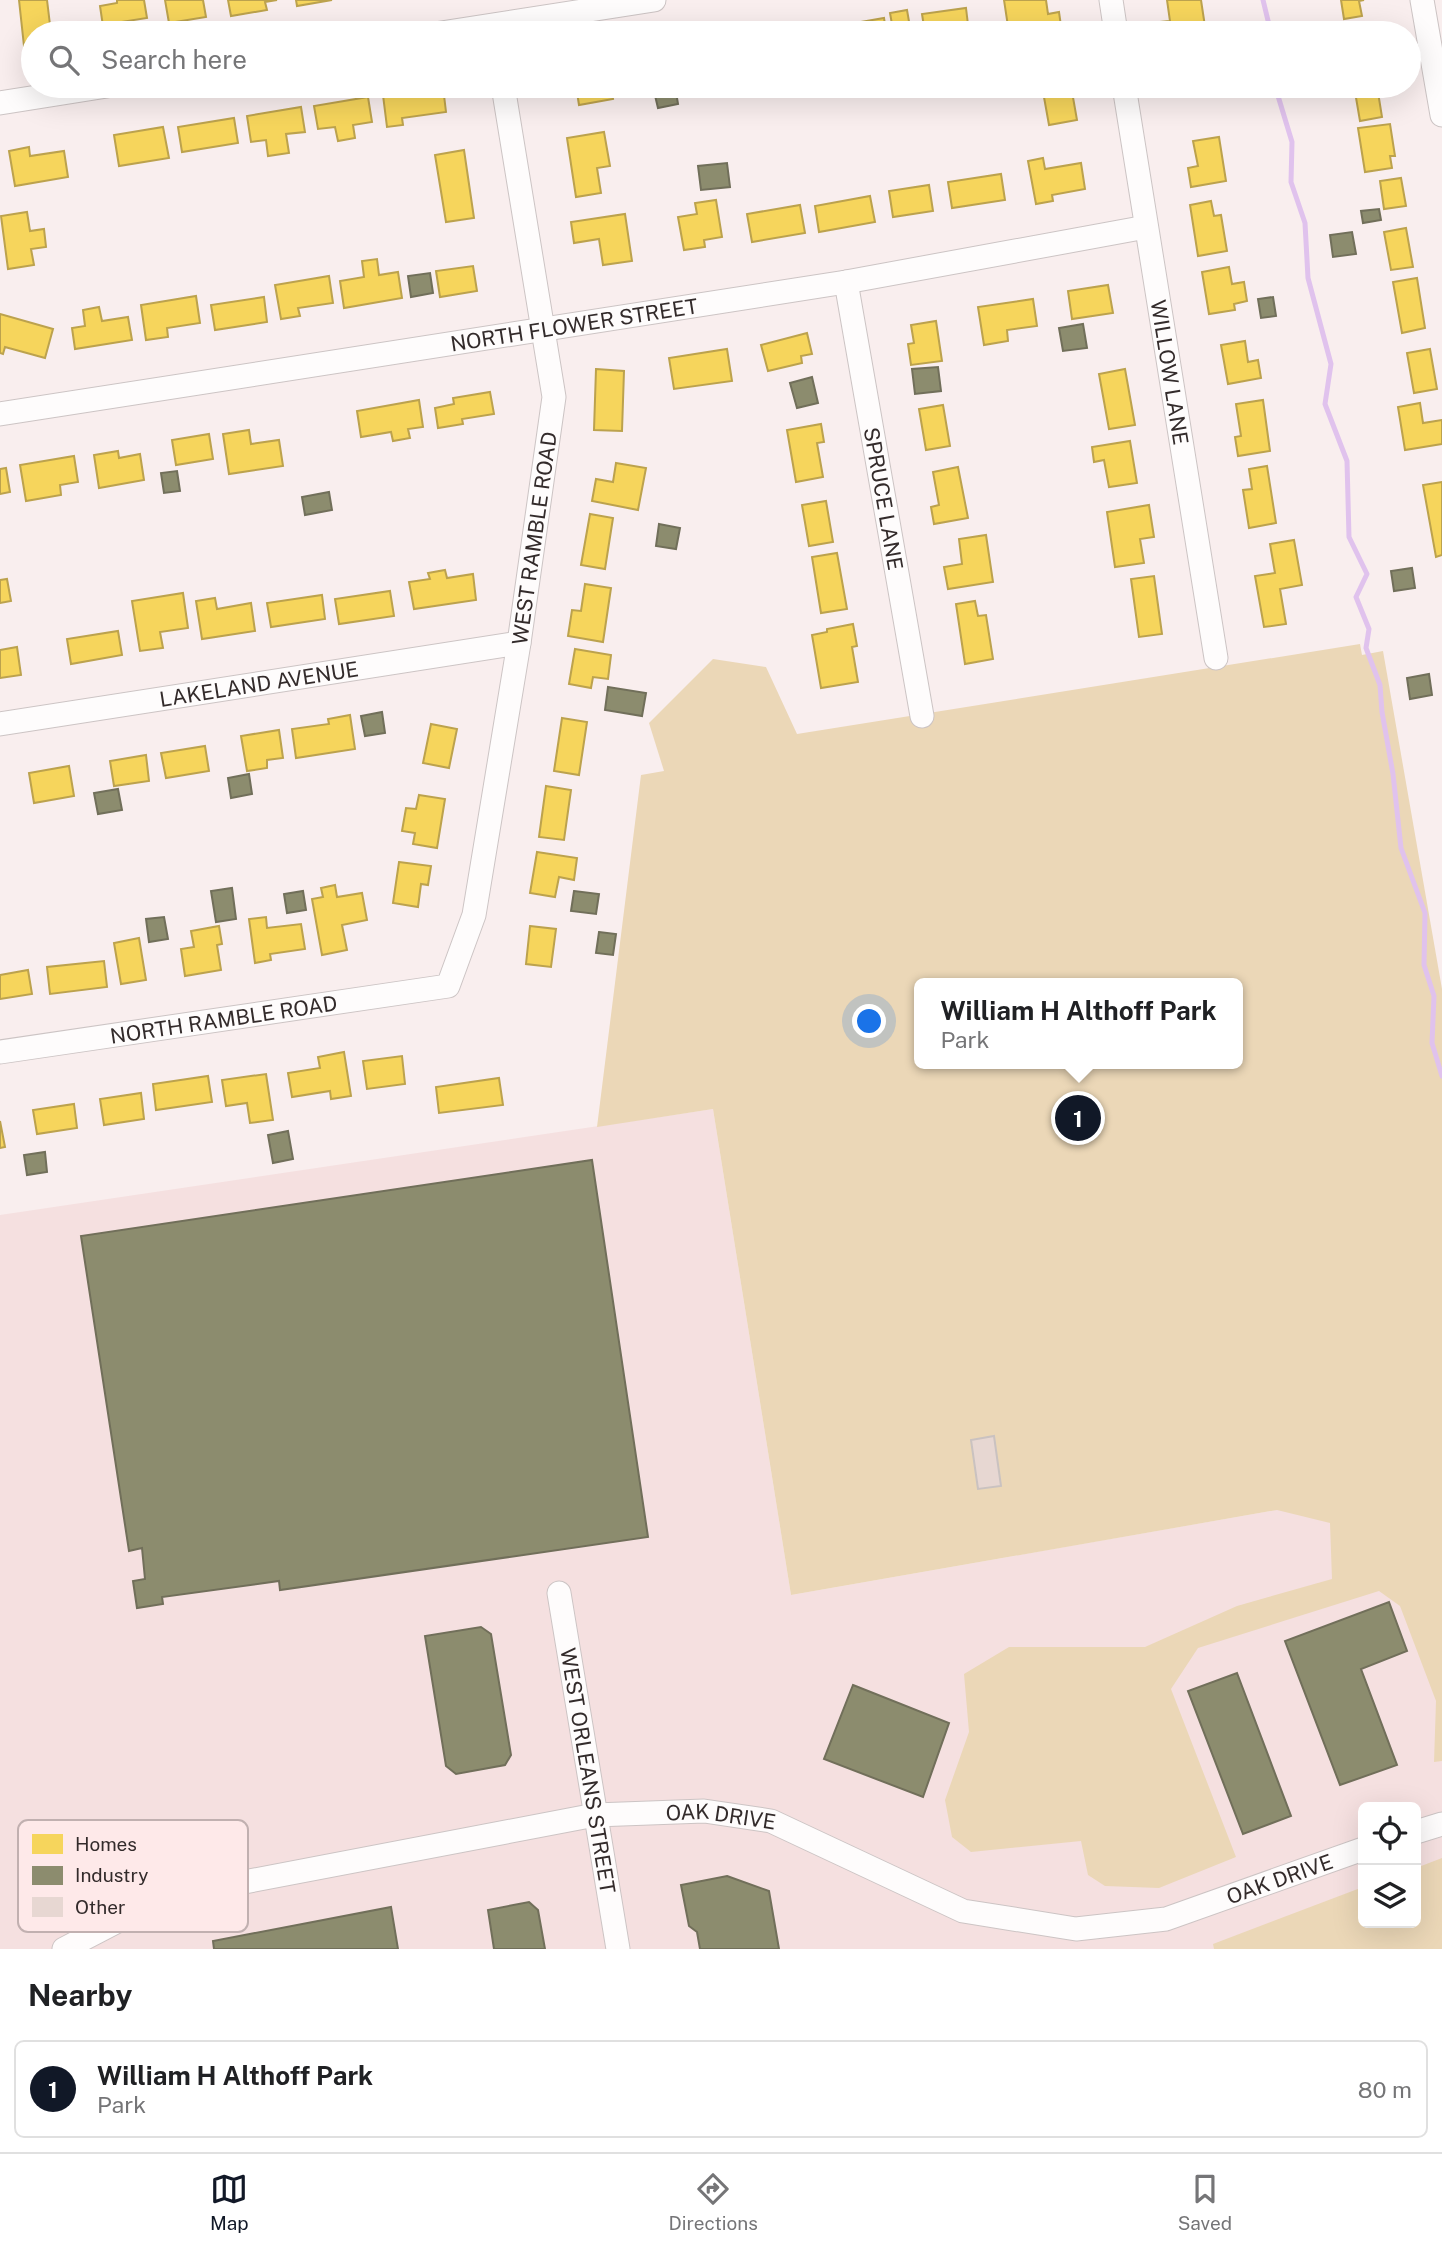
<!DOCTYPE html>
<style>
:root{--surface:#fff;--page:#f6f6f6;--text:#202124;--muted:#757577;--line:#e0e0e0;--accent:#111827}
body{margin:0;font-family:"Public Sans",sans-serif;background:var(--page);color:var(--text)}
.controls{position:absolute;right:21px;bottom:21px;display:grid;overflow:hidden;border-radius:10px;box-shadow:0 7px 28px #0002}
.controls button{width:63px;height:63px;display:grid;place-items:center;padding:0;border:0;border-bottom:2px solid var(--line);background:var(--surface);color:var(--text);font:35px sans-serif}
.you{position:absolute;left:870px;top:1022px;width:24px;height:24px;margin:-18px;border:5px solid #fff;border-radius:50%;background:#1a73e8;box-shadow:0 0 0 10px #1a73e833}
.badge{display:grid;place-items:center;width:46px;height:46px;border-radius:50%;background:var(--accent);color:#fff;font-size:23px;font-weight:700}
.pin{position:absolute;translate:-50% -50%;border:4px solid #fff;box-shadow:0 2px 7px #0006}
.popup{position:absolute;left:914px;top:978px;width:329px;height:91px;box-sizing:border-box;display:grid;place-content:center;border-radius:10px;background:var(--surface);filter:drop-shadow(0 2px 5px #0005);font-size:23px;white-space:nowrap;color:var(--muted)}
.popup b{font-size:26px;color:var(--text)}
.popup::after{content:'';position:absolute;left:50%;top:100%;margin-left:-14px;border:14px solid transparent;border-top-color:var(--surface)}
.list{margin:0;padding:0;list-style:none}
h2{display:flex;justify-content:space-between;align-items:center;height:91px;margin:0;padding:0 28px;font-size:30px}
h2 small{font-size:23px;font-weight:400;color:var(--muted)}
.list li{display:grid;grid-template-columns:46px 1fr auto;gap:21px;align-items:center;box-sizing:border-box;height:98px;margin:0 14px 14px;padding:0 14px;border:2px solid var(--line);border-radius:10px}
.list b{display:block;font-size:26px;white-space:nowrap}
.list p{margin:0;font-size:23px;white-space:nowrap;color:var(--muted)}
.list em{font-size:23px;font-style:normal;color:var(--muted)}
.icon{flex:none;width:38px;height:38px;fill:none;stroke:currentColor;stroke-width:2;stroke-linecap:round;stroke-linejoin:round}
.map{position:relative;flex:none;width:1442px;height:1949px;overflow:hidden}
.search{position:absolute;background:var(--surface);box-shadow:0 7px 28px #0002;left:21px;right:21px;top:21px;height:77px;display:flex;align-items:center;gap:18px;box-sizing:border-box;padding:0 24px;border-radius:38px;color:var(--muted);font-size:26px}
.sheet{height:203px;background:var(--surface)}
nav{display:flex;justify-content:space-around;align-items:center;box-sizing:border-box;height:98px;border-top:2px solid var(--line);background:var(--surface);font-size:19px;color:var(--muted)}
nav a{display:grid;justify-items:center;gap:4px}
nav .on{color:var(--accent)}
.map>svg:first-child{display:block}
.built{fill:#f5e0e0;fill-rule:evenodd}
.green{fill:#ebd7b7;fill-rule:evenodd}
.homes{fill:#f6d55c;stroke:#bca24d;stroke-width:2}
.industry{fill:#8c8c6e;stroke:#716f5a;stroke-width:2}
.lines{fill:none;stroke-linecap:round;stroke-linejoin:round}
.stream{stroke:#e0c2ed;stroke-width:5}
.building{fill:#e7d7d2;stroke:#cac2c0;stroke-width:2}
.minor-casing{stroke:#ccc4c4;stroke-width:25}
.minor{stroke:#fefcfc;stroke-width:23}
.labels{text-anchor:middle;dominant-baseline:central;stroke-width:7;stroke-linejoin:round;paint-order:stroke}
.street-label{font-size:21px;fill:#332b2b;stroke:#fee9e9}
.key{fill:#fee9e9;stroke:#c1b0b0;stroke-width:2}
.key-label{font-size:19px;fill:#332b2b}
</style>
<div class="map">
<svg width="1442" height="1949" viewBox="0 0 1442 1949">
<rect width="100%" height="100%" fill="#f9eeee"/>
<path class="built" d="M713 1109 791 1595 1442 1481V1949H0V1215ZM1363 1807H1416V1923H1363Z"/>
<g class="green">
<path d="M1360 644 1362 655 1383 651 1442 989V1761L1434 1762 1436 1701 1400 1606 1379 1591 1198 1648 1171 1689 1236 1857 1159 1888 1105 1886 1088 1875 1081 1841 971 1852 952 1837 945 1800 969 1732 964 1674 1009 1647H1145L1237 1606 1332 1579 1330 1523 1277 1510 791 1595 713 1109 597 1127 641 775 664 771 649 723 713 659 766 667 797 734ZM919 983H1237V1064H919Z"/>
<polygon points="1442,1858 1442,1949 1214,1949 1213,1944 1363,1887 1363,1923 1416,1923 1416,1868"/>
</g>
<g class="homes">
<polygon points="19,0 47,0 51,33 33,33 33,45 24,46"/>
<polygon points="117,0 144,0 147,18 121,22 123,32 104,33 100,6 117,3"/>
<polygon points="165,0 203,0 206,17 169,23"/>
<polygon points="228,0 277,0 265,2 267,10 231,16"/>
<polygon points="296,0 332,0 297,6"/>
<polygon points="1004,0 1046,0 1048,14 1059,12 1062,33 1009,33"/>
<polygon points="1167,0 1201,0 1206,33 1163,33 1161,22 1170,21"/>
<polygon points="1341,0 1364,0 1359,1 1362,16 1344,19"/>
<polygon points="966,8 969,33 925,33 922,14"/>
<polygon points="907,10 911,33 850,33 849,24 884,18 886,31 893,30 890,13"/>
<polygon points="1368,25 1369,33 1341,33 1341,30"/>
<polygon points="841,26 842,33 804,33"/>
<polygon points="576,86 611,86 613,99 579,105"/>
<polygon points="682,86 709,86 710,90 683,95"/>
<polygon points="1042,86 1071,86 1077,120 1049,125"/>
<polygon points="1354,86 1377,86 1382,117 1360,121"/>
<polygon points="443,87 446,112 402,118 403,125 387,127 383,95"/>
<polygon points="368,97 372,122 353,125 355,138 338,141 335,127 318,129 314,106"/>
<polygon points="301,107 305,132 286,134 289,153 268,156 266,140 251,142 247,116"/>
<polygon points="234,118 238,143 182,152 178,127"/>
<polygon points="1390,124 1395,156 1390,156 1392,168 1365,172 1358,128"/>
<polygon points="163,127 169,158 119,166 114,135"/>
<polygon points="604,132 610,166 597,168 601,193 576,197 567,138"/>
<polygon points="1219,137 1226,181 1191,187 1188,168 1198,166 1193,141"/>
<polygon points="29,147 30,156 64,151 68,177 15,186 9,151"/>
<polygon points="464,150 474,218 446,222 435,155"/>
<polygon points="1043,158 1045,169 1081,163 1085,189 1052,195 1053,201 1036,204 1028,161"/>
<polygon points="1001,174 1005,200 952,208 948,182"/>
<polygon points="1401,178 1406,206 1384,209 1380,181"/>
<polygon points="929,185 933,211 893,217 889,191"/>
<polygon points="870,196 875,222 819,232 815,206"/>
<polygon points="716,200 722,237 704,240 705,247 684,250 678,217 697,214 695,203"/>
<polygon points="1211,201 1214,216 1221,215 1227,251 1198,256 1190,205"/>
<polygon points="800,205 805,233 752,242 747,214"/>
<polygon points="27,212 30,231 44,229 46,247 31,249 34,265 8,269 1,216"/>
<polygon points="625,214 632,261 603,265 599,239 574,243 571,222"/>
<polygon points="1406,228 1413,267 1391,270 1384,232"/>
<polygon points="377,259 379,275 398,272 402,298 344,308 340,281 364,277 362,261"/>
<polygon points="473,266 477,291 440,297 436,271"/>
<polygon points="1229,267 1232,284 1244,282 1247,301 1234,304 1235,310 1209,314 1202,272"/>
<polygon points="329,276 333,303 298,308 300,316 281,319 275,285"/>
<polygon points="1417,278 1425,328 1402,333 1393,282"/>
<polygon points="1108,285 1113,313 1072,319 1068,291"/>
<polygon points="196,296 200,323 167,328 168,337 146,340 141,305"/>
<polygon points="264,297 267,322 215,330 211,305"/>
<polygon points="1033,299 1037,326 1007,330 1008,341 984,345 978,307"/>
<polygon points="99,307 102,321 128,317 132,340 75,349 72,328 85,326 83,310"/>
<polygon points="0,314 53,329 45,358 5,347 3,354 0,353"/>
<polygon points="936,321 942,361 911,365 908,344 914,343 911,325"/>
<polygon points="807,333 812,354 801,356 802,363 768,371 761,345"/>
<polygon points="1245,341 1248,362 1258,360 1261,378 1228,384 1221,345"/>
<polygon points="727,349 732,381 674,389 669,358"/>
<polygon points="1430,349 1437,389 1414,393 1407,353"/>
<polygon points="596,369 624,371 622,431 594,430"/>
<polygon points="1125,369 1135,425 1109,429 1099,374"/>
<polygon points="490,392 494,414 462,419 463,424 438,428 435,408 454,404 453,398"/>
<polygon points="419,400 423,427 408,429 410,438 393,441 391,432 361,437 357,411"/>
<polygon points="1263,400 1270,451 1238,456 1235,437 1241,436 1236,404"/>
<polygon points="1420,403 1423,423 1442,420 1442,444 1405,450 1398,407"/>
<polygon points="943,405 950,446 926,450 919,409"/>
<polygon points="821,424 824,442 817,443 823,477 796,482 787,430"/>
<polygon points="249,430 251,444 279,440 283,466 229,474 223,434"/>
<polygon points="209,434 213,459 176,465 172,440"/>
<polygon points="1130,441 1137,483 1109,487 1104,460 1094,462 1092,447"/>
<polygon points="118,451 119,458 140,454 144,480 99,488 94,455"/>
<polygon points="74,456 78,482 60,485 61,495 26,501 20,465"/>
<polygon points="616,463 646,468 638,510 592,501 596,479 613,482"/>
<polygon points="1267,466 1276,523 1249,528 1243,490 1252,489 1249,469"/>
<polygon points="958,467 968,518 934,524 931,507 939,505 933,472"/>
<polygon points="6,468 10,492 0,494 0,469"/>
<polygon points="1442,482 1442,555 1436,557 1423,485"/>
<polygon points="826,501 833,542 809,546 802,505"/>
<polygon points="1149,505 1154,537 1140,539 1144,563 1115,567 1107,512"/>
<polygon points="590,514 613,518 605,569 581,565"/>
<polygon points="986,535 993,582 948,589 944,567 962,564 959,539"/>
<polygon points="1294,540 1302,585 1280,589 1286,624 1264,627 1255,576 1275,573 1270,544"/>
<polygon points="837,553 847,609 821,613 812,557"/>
<polygon points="445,570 447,578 473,574 476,600 414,609 409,582 430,579 428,573"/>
<polygon points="1154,576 1162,634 1139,637 1131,579"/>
<polygon points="7,579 11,601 0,603 0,580"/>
<polygon points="585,584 611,588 603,642 568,636 572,610 581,611"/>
<polygon points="390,591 394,616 339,624 335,599"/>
<polygon points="183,593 188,628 160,632 163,648 140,651 132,601"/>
<polygon points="322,595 325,619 271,627 267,603"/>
<polygon points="215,598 217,609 251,603 255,631 202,639 196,601"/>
<polygon points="975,601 978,616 986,615 993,659 965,664 956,604"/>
<polygon points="853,624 857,646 852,647 858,682 821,688 812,635 827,632 827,629"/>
<polygon points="118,631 122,655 71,664 67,639"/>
<polygon points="17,647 21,675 0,678 0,650"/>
<polygon points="575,649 611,655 608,679 593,677 591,688 569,684"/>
<polygon points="350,715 355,749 296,758 292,729 329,724 328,719"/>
<polygon points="562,718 587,722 579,775 554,771"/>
<polygon points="431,724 457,729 449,768 423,763"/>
<polygon points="279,730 283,758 267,760 267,768 247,771 241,736"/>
<polygon points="205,746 209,771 166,778 161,753"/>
<polygon points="146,755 149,781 114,786 110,761"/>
<polygon points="69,766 74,796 34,803 29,773"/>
<polygon points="546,786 571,790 564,840 539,837"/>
<polygon points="419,795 445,799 437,848 413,844 415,833 402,831 406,808 416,809"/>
<polygon points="537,852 577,858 574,880 559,877 555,897 530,893"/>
<polygon points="399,862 431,866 428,885 421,884 418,907 393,903"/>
<polygon points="335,885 337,897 362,893 367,920 342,925 347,950 322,955 312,899 323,897 321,888"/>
<polygon points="266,917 267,928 301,924 305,949 270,954 271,960 255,963 249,919"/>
<polygon points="219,926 222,944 217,945 221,970 185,976 181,949 194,947 191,931"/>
<polygon points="530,926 556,929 551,967 526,964"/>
<polygon points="139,938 146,980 121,984 114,943"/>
<polygon points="104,961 107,987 50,994 47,967"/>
<polygon points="28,970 32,994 0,999 0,975"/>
<polygon points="344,1052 351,1096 331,1099 330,1091 292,1097 288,1073 320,1068 318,1057"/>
<polygon points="402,1056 405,1084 367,1089 363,1061"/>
<polygon points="266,1074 273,1120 250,1123 247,1103 226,1106 222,1080"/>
<polygon points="208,1076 212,1102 156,1110 153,1084"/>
<polygon points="499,1078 503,1105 439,1113 436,1087"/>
<polygon points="141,1093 144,1119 104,1125 100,1099"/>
<polygon points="74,1104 77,1128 37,1134 33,1110"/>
<polygon points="0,1121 5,1147 0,1148"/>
</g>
<g class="industry">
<polygon points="659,86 675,86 678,104 658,108 653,87"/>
<polygon points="727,163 730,187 701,190 698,166"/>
<polygon points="1379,209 1381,220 1363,223 1361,211"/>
<polygon points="1352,232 1356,254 1333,257 1330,235"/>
<polygon points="430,273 433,293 411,297 408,276"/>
<polygon points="1273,297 1276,316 1261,318 1258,299"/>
<polygon points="1083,324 1087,348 1063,351 1059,328"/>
<polygon points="938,367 941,391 915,394 912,369"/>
<polygon points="812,377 818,403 797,408 790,383"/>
<polygon points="177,471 180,491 164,493 161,473"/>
<polygon points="329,492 332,510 305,515 302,497"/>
<polygon points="659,524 680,528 676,549 656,546"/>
<polygon points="1412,568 1415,588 1394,591 1391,571"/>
<polygon points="1429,674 1432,695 1410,699 1407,678"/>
<polygon points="608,687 646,693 642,716 605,710"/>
<polygon points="382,712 385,733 365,736 361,716"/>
<polygon points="249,774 252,794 231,798 228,778"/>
<polygon points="118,789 122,810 98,814 94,793"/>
<polygon points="232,888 236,919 216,922 211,891"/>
<polygon points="303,891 306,910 287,913 284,894"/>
<polygon points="574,891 599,894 596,914 571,911"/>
<polygon points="164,917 168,939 149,942 146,919"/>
<polygon points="599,932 616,934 613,955 596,953"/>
<polygon points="288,1131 293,1159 273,1163 268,1135"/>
<polygon points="45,1152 47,1172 27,1175 24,1155"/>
<polygon points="592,1160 648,1537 280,1590 279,1581 162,1597 163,1604 137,1608 133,1581 145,1579 142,1548 129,1551 81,1236"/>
<polygon points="1389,1602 1407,1651 1361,1669 1397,1765 1340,1785 1285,1641"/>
<polygon points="481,1627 491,1634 511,1755 505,1765 456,1774 446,1766 425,1636"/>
<polygon points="1237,1673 1291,1816 1243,1834 1188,1691"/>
<polygon points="853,1685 949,1723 923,1797 824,1759"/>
<polygon points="727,1876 769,1891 779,1949 700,1949 697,1932 689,1926 681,1885"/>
<polygon points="529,1902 538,1910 545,1949 494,1949 488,1910"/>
<polygon points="391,1907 398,1949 214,1949 213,1941"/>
</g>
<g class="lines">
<g class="stream">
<polyline points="1263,0 1271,33"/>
<polyline points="1275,86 1292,142 1291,182 1305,223 1308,278 1331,364 1325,404 1347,461 1349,537 1367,574 1356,597 1369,629 1366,648 1380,685 1382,712 1393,774 1401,848 1425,913 1424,965 1434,996 1432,1043 1442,1076"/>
</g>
</g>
<polygon class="building" points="994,1436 1001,1486 978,1489 971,1440"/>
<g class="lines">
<defs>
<g id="minor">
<polyline points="1111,0 1116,33"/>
<polyline points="1422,0 1442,115"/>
<polyline points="441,33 654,0"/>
<path id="s1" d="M1124 86 1216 658"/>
<polyline points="0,103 107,86"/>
<path id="s2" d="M846 282 922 716"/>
<path id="s3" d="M0 414 846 282 1146 227"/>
<path id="s4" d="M0 724 519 643"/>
<path id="s5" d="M0 1052 448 986 474 915 519 643 554 397 503 86"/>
<path id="s6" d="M559 1593 618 1949"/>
<polyline points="1416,1832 1442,1824"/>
<path id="s7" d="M64 1949 137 1911 197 1891 595 1815 704 1811 771 1821 963 1911 1076 1929 1166 1919 1363 1849"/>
</g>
</defs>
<use href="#minor" class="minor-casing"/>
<use href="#minor" class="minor"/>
</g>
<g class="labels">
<g class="street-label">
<text stroke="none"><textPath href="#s3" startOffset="581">NORTH FLOWER STREET</textPath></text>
<text stroke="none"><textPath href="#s1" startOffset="290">WILLOW LANE</textPath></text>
<text stroke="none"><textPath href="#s2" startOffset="220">SPRUCE LANE</textPath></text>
<text stroke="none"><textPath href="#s5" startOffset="910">WEST RAMBLE ROAD</textPath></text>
<text stroke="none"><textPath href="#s4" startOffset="262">LAKELAND AVENUE</textPath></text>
<text stroke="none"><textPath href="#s5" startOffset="226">NORTH RAMBLE ROAD</textPath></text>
<text stroke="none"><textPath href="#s6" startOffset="180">WEST ORLEANS STREET</textPath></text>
<text stroke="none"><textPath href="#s7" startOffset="677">OAK DRIVE</textPath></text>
<text stroke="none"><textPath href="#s7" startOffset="1265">OAK DRIVE</textPath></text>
</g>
</g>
<rect x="18" y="1820" width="230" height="112" rx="10" class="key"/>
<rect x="32" y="1834" width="31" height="20" fill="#f6d55c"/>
<rect x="32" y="1866" width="31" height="19" fill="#8c8c6e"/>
<rect x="32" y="1897" width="31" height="20" fill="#e7d7d2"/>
<g class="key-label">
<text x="75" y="1851">Homes</text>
<text x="75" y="1882">Industry</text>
<text x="75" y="1914">Other</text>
</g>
</svg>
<div class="controls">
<button><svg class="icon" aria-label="locate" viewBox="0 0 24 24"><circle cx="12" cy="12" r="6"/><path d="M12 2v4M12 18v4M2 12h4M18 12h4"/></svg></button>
<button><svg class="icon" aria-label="layers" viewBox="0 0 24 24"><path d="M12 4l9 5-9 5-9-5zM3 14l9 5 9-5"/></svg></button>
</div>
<div class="you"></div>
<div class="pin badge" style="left:1078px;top:1118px">1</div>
<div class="popup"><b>William H Althoff Park</b>Park</div>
<div class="search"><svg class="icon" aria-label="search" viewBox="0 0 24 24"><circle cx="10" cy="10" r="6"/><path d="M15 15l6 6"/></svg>Search here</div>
</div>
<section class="sheet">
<h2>Nearby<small></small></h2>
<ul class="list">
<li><span class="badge">1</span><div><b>William H Althoff Park</b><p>Park</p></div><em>80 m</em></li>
</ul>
</section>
<nav>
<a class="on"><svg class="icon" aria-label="map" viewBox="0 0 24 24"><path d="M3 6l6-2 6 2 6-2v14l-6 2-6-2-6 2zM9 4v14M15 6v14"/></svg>Map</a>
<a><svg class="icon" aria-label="directions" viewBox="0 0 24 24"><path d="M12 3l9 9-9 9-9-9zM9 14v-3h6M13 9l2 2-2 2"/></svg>Directions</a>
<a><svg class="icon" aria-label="saved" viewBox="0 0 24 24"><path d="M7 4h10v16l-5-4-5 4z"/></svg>Saved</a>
</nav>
